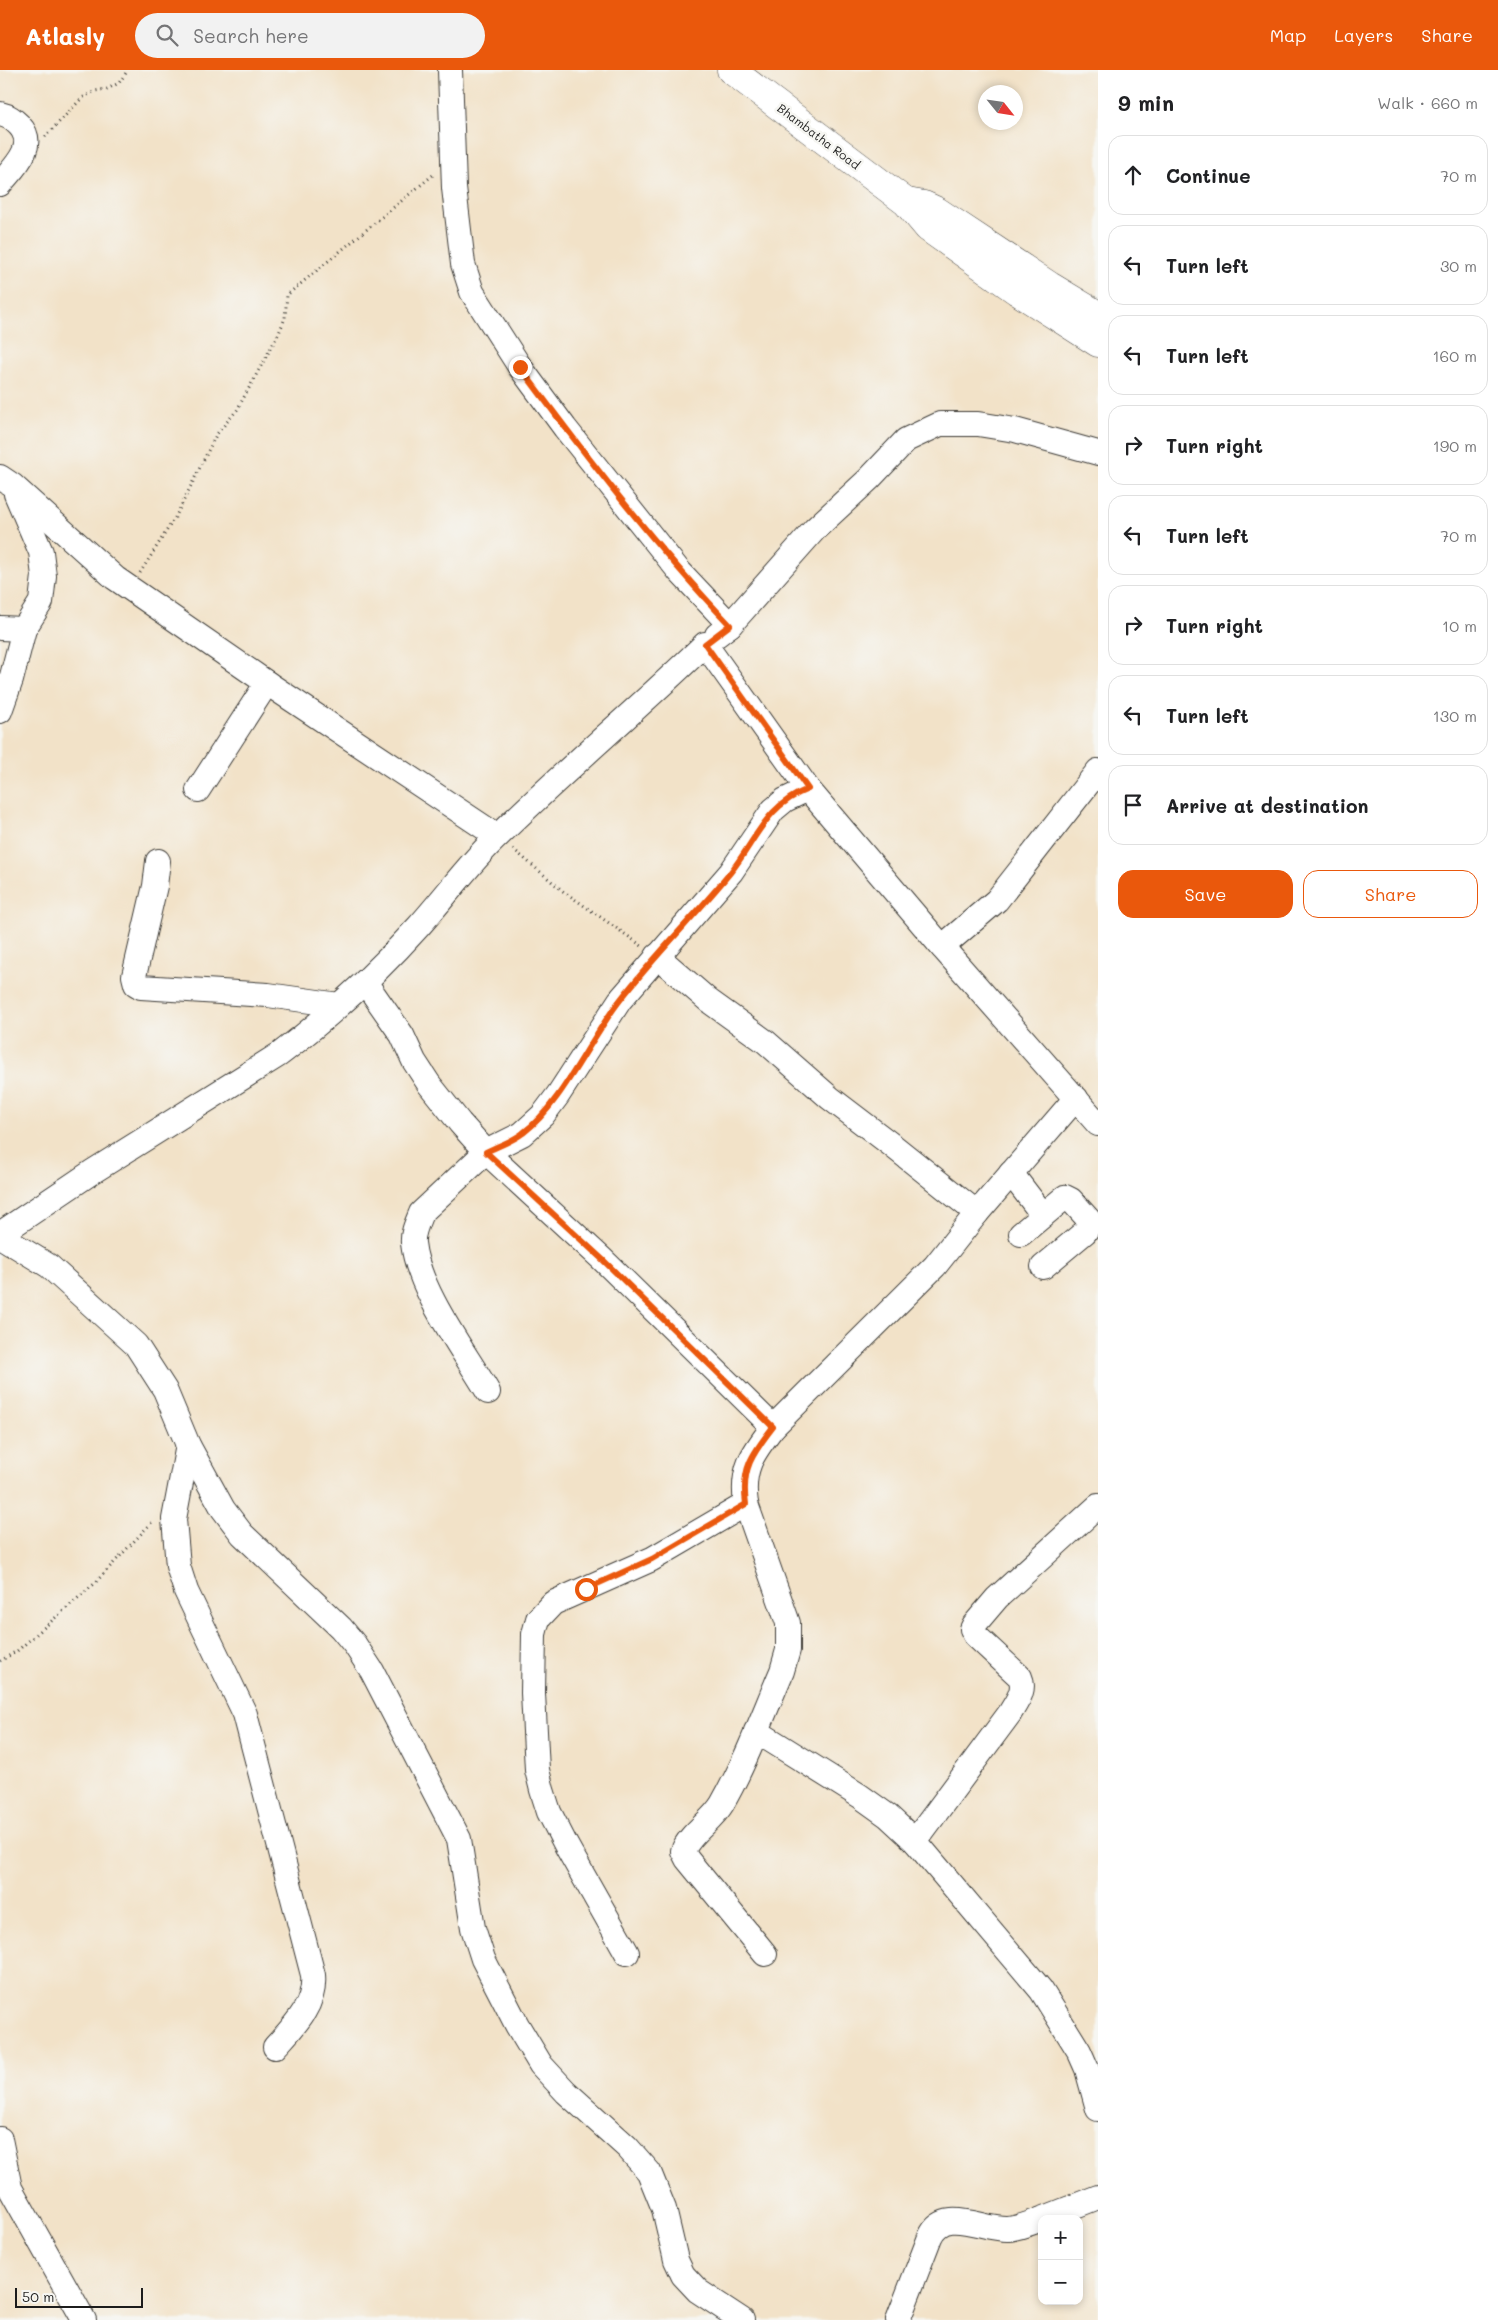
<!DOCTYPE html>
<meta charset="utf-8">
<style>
:root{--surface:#fff;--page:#f2f2f2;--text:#202124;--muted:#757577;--line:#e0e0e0;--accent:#ea580c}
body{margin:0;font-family:Mali,sans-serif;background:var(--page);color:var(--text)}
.controls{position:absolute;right:15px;bottom:15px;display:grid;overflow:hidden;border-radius:10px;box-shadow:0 2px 8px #0003}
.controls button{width:45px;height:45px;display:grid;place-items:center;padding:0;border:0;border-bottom:1px solid var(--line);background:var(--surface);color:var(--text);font:25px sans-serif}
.compass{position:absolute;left:978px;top:15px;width:45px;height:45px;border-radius:50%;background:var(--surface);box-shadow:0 2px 8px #0003;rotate:120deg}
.scale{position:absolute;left:15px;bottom:12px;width:128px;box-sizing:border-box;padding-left:5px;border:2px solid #1c1c1c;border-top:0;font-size:14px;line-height:18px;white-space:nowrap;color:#1c1c1c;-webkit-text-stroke:4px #f6f6f2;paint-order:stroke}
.stop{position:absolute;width:15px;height:15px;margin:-11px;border:4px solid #ea580c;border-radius:50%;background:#fff}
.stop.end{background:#ea580c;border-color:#fff;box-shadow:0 1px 5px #0008}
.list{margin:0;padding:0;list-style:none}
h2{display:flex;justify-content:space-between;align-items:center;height:65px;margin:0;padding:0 20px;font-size:21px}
h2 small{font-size:16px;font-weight:400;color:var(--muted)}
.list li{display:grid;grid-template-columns:32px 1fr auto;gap:15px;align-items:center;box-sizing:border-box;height:80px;margin:0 10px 10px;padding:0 10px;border:1px solid var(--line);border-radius:15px}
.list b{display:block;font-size:19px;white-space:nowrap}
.list em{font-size:16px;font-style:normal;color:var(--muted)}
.actions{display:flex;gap:10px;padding:15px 20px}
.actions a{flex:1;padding:11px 0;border:1px solid var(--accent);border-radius:15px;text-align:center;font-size:18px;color:var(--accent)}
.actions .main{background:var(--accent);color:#fff}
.icon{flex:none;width:28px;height:28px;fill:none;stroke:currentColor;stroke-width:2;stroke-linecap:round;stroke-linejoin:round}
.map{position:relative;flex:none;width:1098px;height:2250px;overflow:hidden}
header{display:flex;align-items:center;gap:30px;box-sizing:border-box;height:70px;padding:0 25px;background:var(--accent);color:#fff}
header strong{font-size:24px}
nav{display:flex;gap:28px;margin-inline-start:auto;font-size:18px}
.search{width:350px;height:45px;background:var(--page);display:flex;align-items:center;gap:12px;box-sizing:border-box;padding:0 18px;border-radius:28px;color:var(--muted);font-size:19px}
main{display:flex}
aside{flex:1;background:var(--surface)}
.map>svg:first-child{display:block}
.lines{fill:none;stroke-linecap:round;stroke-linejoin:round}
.minor-casing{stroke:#3c3a36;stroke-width:26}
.major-casing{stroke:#3c3a36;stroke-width:29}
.path{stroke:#3c3a36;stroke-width:3;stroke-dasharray:1 4;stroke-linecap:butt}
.minor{stroke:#fff;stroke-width:24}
.major{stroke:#fff;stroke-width:28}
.route{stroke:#ea580c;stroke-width:6}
.labels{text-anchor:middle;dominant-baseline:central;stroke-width:5;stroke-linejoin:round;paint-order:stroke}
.street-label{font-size:12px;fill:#1c1c1c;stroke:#f6f6f2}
</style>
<header>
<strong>Atlasly</strong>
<div class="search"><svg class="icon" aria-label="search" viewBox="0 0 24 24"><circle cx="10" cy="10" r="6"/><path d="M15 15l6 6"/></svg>Search here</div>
<nav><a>Map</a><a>Layers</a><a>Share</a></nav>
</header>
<main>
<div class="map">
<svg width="1098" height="2250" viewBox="0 0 1098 2250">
<rect width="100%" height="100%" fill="#f6f6f2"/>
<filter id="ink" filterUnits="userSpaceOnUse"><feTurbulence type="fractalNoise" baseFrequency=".02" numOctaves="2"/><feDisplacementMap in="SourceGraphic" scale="10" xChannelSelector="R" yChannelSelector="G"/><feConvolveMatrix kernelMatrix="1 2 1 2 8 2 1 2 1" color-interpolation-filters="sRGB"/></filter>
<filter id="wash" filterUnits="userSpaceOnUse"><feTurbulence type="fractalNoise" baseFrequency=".0096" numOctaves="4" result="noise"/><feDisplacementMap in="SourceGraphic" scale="20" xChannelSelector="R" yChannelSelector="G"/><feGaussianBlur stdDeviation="1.12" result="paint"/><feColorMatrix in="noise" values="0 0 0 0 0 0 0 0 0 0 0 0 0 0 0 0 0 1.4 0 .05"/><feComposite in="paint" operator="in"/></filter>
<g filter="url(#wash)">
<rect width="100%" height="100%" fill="#f2e2c8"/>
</g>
<g filter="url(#ink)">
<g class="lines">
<defs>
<g id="minor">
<polyline points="450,0 454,118 463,194 472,222 520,297 565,358 679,501 730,555"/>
<path d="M0 44C9 46 13 49 19 55 39 76 13 98 0 114"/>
<polyline points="0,407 12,415 115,508 267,613 497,766"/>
<polyline points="0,558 24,559"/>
<polyline points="717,565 730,555 815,459 869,409 906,370 940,354 978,354 1015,360 1098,383"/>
<polyline points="0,641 11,610 24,559 41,532 44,506 41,482 16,424"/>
<polyline points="198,720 267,613"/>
<polyline points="158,791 155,816 134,906 136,914 141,917 268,925 339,935"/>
<polyline points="942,877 997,830 1098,701"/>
<polyline points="657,886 709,931 766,972 830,1028 893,1076 977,1143"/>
<polyline points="365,912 402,965 414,991 429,1014 460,1053 486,1082 602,1189 773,1357"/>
<polyline points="1011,1103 1043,1145"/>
<path d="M0 1164 92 1102 280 984C330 946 377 903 419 856 446 826 470 792 499 765 566 699 638 639 705 574L808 719 942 877 1098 1054"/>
<polyline points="1021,1164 1065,1127 1071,1130 1090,1151 1090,1154 1085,1162 1043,1197"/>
<polyline points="0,1166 49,1196 136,1275 165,1320 188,1375 223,1439 242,1464 341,1558 355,1575 372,1601 459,1769 473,1858 483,1889 517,1955 541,1995 566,2022 627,2077 649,2102 664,2139 676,2190 683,2205 698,2221 742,2250"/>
<path d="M488 1322C464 1281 418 1220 413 1173 412 1163 417 1153 421 1143L486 1082 522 1064 543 1045 558 1025 620 930 731 802 773 740 785 730 808 719"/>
<path d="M188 1375 174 1449 178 1496 186 1521 245 1644 313 1905C316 1935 294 1956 275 1977"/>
<polyline points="756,1661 860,1726 888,1746 915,1771 1041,1920 1079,1981 1087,1999 1098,2039"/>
<path d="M915 1771 1010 1643C1017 1631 1026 1620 1020 1607L975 1565 972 1559 974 1555 997 1528 1098 1436"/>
<polyline points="627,1883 567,1777 549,1742 542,1720 537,1700 533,1623 534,1564 538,1549 553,1533 652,1489 746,1434"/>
<path d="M765 1884 687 1789 683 1781C689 1764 712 1751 722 1734 746 1692 763 1645 782 1601L788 1580V1553L746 1434C741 1399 752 1384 773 1357L935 1196 977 1143 1076 1028"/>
<polyline points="0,2069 10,2118 84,2250"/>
<polyline points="1042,2149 1098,2127"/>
<path d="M898 2250 930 2167C944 2135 982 2160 1008 2159 1019 2158 1031 2153 1042 2149"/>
</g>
<g id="major">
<polyline points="731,0 906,132 928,158 1017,221 1098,273"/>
<polyline points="907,132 924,135 937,141 1050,216 1098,245"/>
</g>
</defs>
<use href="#minor" class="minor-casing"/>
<use href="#major" class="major-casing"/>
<g class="path">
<polyline points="45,67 82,28 95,21 107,19 119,13 128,0"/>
<polyline points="140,503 176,446 216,365 237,340 279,263 285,248 287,225 433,105"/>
<polyline points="513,779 563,821 642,876"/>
<polyline points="0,1591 17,1581 93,1515 154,1450"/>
</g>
<use href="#minor" class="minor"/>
<use href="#major" class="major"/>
</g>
</g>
<g class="lines" filter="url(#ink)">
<path class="route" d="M520 297C586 386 654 475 730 555L705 574 808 719C765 736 757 769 730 803 695 846 655 885 621 929 589 969 563 1033 523 1063 513 1071 498 1076 486 1082L602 1189 773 1357C752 1384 741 1399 746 1434L652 1489 586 1519"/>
</g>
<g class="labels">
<g class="street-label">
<text transform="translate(819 66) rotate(37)">Bhambatha Road</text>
</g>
</g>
</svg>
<div class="controls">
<button>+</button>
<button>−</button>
</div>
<svg class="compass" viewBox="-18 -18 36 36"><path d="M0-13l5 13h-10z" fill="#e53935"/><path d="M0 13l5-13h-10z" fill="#757577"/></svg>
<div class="scale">50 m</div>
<div class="stop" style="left:586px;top:1519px"></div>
<div class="stop end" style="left:520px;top:297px"></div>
</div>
<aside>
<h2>9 min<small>Walk · 660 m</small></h2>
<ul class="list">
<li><svg class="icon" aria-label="ahead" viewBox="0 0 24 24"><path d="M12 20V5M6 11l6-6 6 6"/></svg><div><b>Continue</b></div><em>70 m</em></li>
<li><svg class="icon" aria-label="left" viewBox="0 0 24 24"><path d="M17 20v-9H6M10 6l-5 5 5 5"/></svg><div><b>Turn left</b></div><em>30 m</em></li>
<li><svg class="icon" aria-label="left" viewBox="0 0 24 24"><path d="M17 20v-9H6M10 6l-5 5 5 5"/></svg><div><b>Turn left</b></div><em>160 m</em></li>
<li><svg class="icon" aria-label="right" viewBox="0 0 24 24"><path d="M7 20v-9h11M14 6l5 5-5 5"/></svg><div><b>Turn right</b></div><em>190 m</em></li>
<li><svg class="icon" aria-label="left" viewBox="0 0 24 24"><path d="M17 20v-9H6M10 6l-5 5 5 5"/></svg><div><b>Turn left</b></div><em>70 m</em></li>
<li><svg class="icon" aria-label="right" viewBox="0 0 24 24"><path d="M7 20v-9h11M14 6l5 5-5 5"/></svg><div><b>Turn right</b></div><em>10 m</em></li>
<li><svg class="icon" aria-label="left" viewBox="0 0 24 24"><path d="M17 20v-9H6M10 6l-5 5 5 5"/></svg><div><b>Turn left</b></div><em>130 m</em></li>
<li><svg class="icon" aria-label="arrive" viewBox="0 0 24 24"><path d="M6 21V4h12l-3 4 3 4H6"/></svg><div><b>Arrive at destination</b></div></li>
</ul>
<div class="actions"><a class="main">Save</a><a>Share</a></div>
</aside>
</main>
